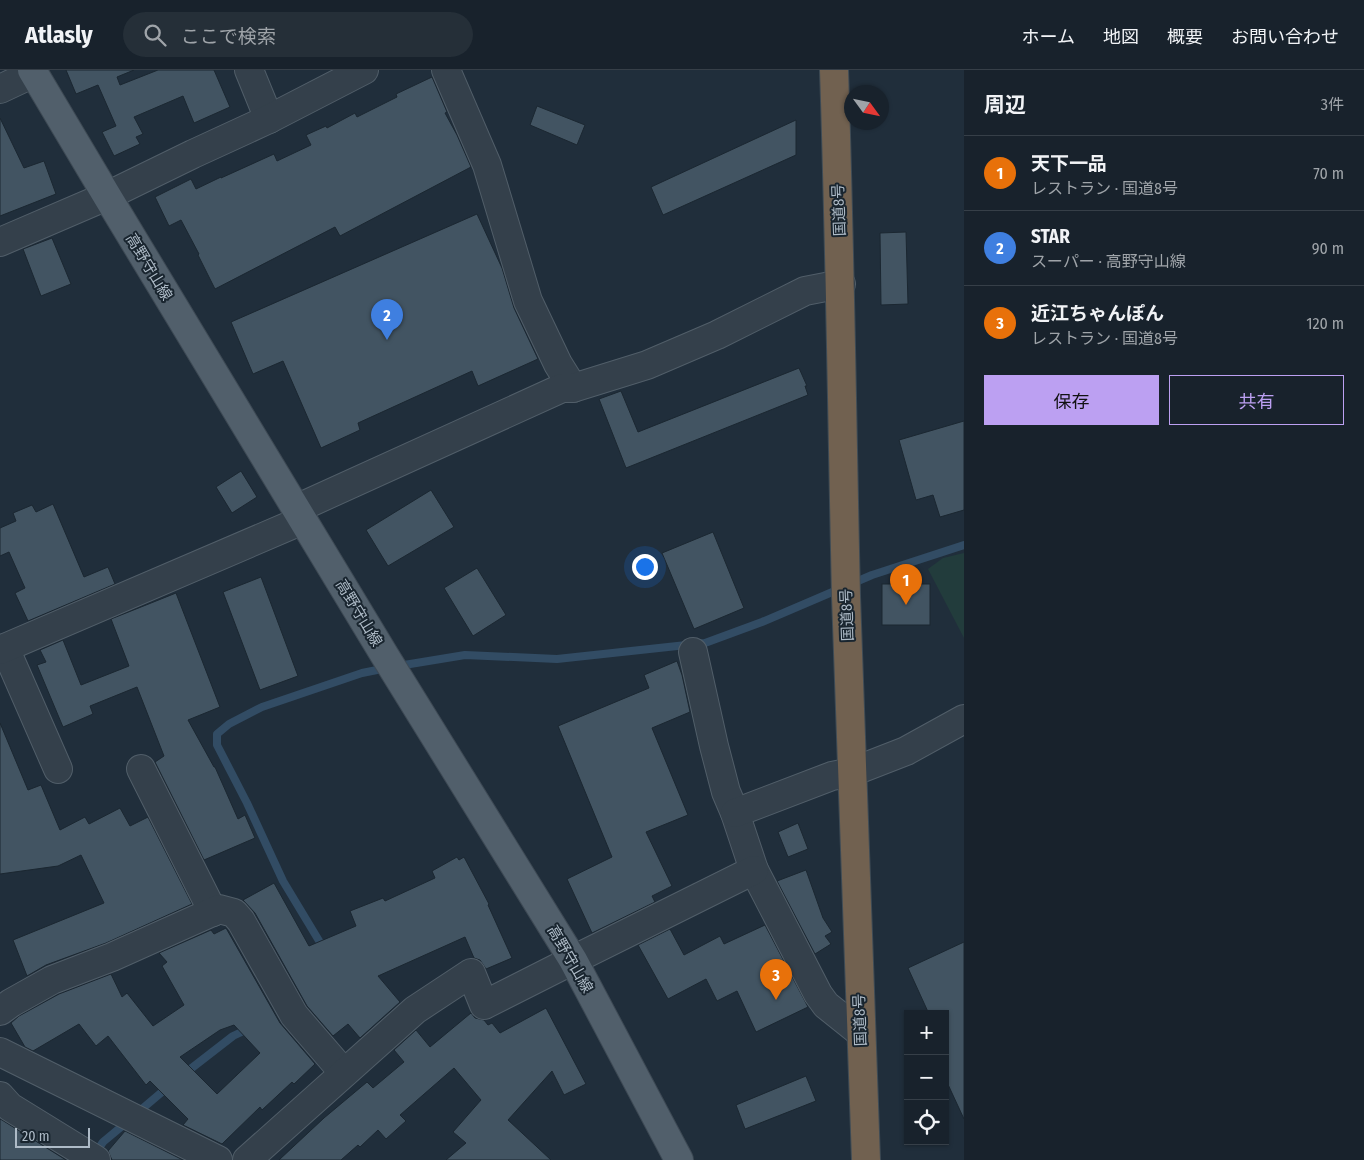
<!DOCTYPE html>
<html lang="ja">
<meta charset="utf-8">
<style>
:root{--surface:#18222c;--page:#252f38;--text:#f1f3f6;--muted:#9fa4a9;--line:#363f48;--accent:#bca0f2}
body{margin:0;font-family:"Fira Sans Condensed","Noto Sans JP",sans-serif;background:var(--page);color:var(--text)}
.controls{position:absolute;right:15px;bottom:15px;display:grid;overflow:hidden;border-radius:0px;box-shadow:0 1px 4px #0004}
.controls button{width:45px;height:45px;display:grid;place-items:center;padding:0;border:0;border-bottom:1px solid var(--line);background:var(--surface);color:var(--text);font:25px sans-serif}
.compass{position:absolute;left:844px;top:15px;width:45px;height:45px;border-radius:50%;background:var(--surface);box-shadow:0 1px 4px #0004;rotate:123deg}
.scale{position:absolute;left:15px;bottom:12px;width:75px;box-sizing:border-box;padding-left:5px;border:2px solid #aebbc7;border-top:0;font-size:14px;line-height:18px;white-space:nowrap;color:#aebbc7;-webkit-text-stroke:4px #19252f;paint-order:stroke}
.you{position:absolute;left:644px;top:496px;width:18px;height:18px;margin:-12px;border:4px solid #fff;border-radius:50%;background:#1a73e8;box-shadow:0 0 0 8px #1a73e833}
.badge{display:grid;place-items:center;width:32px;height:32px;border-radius:50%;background:var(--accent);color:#fff;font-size:16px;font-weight:700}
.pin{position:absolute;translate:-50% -41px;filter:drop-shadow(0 1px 2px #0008)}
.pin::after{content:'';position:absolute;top:26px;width:18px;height:15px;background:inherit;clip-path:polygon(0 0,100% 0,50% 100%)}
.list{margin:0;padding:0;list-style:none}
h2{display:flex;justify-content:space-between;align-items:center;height:65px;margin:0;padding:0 20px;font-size:21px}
h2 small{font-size:16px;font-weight:400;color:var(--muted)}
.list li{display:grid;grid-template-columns:32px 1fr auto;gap:15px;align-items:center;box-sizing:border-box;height:75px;padding:0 20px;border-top:1px solid var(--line)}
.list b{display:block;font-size:19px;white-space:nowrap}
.list p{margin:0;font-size:16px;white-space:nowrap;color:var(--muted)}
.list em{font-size:16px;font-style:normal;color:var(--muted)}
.actions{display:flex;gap:10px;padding:15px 20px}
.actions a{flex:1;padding:11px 0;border:1px solid var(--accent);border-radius:0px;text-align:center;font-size:18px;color:var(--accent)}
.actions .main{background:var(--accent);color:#111}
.icon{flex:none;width:28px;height:28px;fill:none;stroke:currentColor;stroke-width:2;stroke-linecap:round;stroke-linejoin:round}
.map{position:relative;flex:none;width:964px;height:1090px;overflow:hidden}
header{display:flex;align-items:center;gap:30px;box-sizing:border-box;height:70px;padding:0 25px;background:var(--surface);border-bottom:1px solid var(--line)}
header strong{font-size:24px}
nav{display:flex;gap:28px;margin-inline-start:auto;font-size:18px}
.search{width:350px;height:45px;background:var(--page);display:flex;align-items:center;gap:12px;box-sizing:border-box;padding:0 18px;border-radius:28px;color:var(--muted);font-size:19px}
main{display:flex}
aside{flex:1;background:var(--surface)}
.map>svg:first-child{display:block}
.green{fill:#223c3c}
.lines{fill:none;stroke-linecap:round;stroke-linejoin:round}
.stream{stroke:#324c64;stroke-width:8}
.building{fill:#425462;stroke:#1b2731;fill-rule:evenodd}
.minor-casing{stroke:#515e69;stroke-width:30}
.major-casing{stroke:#3d4954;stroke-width:30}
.highway-casing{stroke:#3e4b55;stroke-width:30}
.minor{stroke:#34404b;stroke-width:28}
.major{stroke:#515f6b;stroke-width:28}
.highway{stroke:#716150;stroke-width:28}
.labels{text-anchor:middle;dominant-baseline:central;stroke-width:4;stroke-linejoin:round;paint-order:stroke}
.street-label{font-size:15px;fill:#aebbc7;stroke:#19252f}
</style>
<header>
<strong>Atlasly</strong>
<div class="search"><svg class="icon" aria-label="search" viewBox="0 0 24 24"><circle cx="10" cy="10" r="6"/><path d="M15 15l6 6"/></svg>ここで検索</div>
<nav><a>ホーム</a><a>地図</a><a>概要</a><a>お問い合わせ</a></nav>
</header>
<main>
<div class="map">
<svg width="964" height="1090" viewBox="0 0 964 1090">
<rect width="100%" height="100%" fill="#202e3b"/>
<polygon class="green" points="964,483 964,568 928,499 943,488"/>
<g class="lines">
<g class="stream">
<polyline points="398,596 465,585 557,589 705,573 762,552 872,505 964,475"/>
<polyline points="324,879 283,811 247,733 217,675 217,664 229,654 262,637 362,603 387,598"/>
<polyline points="184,1004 233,966 250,958"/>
<polyline points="136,1044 169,1016"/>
<polyline points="95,1084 103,1072 127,1052"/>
</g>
</g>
<g class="building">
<polygon points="66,0 134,0 117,7 120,15 158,0 214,0 230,37 194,53 183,26 134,47 143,64 136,67 140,74 114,86 102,62 116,56 98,15 76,24"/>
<polygon points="432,7 447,42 445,43 457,65 471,97 340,166 335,157 215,219 198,185 199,184 181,150 169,156 155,127 191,109 196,119 221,107 221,108 274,84 277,91 311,75 306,65 326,56 327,58 355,43 357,47 397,27 396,24"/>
<polygon points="537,36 585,55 577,75 530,55"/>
<polygon points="0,48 24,98 44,91 56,124 0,146"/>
<polygon points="796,50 796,85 663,145 651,117"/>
<polygon points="477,144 502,198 514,238 538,289 478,316 472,301 358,353 360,360 321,378 283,291 253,304 231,252"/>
<polygon points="906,162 908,234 881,235 880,163"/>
<polygon points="52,168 71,214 41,226 23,179"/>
<polygon points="799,298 807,316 805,316 808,325 626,398 599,329 621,321 638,362"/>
<polygon points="964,351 964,440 940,447 933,425 916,430 899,370"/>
<polygon points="241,401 257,427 232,443 216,417"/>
<polygon points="431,420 454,457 388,496 366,460"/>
<polygon points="53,434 84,507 108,497 115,514 28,551 15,523 25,518 9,482 0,486 0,458 16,451 13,443 32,435 36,442"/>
<polygon points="713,462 744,538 694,559 662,483"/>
<polygon points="477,498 506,545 473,566 444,518"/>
<polygon points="261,507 298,606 260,620 223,522"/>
<rect x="882" y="514" width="48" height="41"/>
<polygon points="176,523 220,637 188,650 214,697 215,697 238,749 245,745 255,768 204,790 155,692 164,686 137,617 90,636 93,644 63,657 37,595 46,592 40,580 63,570 81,615 129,596 111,549"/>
<polygon points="677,591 682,605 690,642 652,658 688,745 646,762 672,816 652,826 655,832 592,863 567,809 612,787 558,656 649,618 644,605"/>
<polygon points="0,653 28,720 41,715 60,760 85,747 89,754 120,738 130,756 148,747 192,834 106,873 46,895 27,906 13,870 104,833 81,785 58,796 0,804"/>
<polygon points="798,753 808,779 788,787 778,762"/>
<polygon points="457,787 459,790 464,787 489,834 488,835 512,888 486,899 480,890 474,888 465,867 378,906 400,932 360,968 348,954 333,966 307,936 255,843 243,830 274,813 309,876 356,856 350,841 383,828 385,831 435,808 432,801"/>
<polygon points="806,800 823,848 832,862 825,866 831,874 815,884 777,811"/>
<polygon points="765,855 808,937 756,962 737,921 717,931 706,909 668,929 638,875 670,859 684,885 720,866 724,874"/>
<path d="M226 858 280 953 315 994 294 1014 292 1012 262 1040 260 1037 222 1074 183 1055 188 1049 150 1011 146 1015 108 966 96 976 79 954 33 981 25 977 11 953 19 946 59 924 111 904 122 927 127 923 153 956 184 935 162 896 167 892 159 883 211 860 214 864ZM234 955 260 983 217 1024 180 987 220 960Z"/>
<polygon points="964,872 964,1049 945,1008 945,944 929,944 908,898"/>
<polygon points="546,938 586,1014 564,1025 552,1001 508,1050 551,1090 446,1090 466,1073 453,1062 481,1030 454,998 400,1045 406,1051 386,1069 378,1060 360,1077 358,1075 341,1090 279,1090 324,1048 367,1012 373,1018 404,992 394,980 416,960 430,977 471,943 475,948 484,950 488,955 492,953 500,963"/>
<polygon points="806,1006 816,1031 745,1059 736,1035"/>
<polygon points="0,1049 2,1050 66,1090 0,1090"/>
<polygon points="125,1061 183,1090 112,1090 108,1081"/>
</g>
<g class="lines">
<defs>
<g id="minor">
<polyline points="249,0 269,49"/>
<polyline points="446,0 487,95 528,231 558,294 573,318"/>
<polyline points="0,19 34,3"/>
<polyline points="0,172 107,126 193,84 269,49 364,0"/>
<polyline points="296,439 562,318 573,318 647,295 717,265 805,221 841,214"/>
<polyline points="5,578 58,699"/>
<polyline points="0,580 303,450"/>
<polyline points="693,582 714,676 726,722 735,743 754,800 818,924 826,935 861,963"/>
<polyline points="141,699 213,842"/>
<polyline points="735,743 832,706 852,702 906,681 964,649"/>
<polyline points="0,941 11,933 52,910 112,887 219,839 234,843 241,851 294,945 344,1003"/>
<polyline points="0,982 218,1090"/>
<polyline points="0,1026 10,1037 96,1090"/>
<polyline points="247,1090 415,940 471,903 484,935 573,890 754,800"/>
</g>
<polyline id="major" points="32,0 107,126 385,586 573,890 679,1090"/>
<path id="highway" d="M834 0C840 175 842 351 846 526 851 714 858 902 866 1090"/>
</defs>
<use href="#minor" class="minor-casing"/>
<use href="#major" class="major-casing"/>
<use href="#highway" class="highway-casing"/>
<use href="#minor" class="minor"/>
<use href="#major" class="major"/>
<use href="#highway" class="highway"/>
</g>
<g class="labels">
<g class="street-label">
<text transform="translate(839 140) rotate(-92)">国道8号</text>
<text transform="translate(149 197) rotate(59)">高野守山線</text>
<text transform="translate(359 543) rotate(59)">高野守山線</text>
<text transform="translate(847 545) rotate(-92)">国道8号</text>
<text transform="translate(570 889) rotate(60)">高野守山線</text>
<text transform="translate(860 950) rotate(-92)">国道8号</text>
</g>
</g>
</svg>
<div class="controls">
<button>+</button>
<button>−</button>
<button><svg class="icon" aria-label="locate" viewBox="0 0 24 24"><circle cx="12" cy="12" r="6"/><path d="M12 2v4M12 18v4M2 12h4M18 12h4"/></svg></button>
</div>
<svg class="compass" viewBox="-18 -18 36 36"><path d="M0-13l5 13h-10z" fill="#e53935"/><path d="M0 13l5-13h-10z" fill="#9fa4a9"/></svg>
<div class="scale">20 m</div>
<div class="you"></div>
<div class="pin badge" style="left:906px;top:535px;background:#e8710a">1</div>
<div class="pin badge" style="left:387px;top:270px;background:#3f7fe0">2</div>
<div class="pin badge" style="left:776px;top:930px;background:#e8710a">3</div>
</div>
<aside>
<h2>周辺<small>3件</small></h2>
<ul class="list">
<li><span class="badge" style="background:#e8710a">1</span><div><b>天下一品</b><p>レストラン · 国道8号</p></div><em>70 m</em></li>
<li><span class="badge" style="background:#3f7fe0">2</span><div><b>STAR</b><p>スーパー · 高野守山線</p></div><em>90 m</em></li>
<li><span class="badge" style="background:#e8710a">3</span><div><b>近江ちゃんぽん</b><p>レストラン · 国道8号</p></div><em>120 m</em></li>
</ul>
<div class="actions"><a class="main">保存</a><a>共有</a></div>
</aside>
</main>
